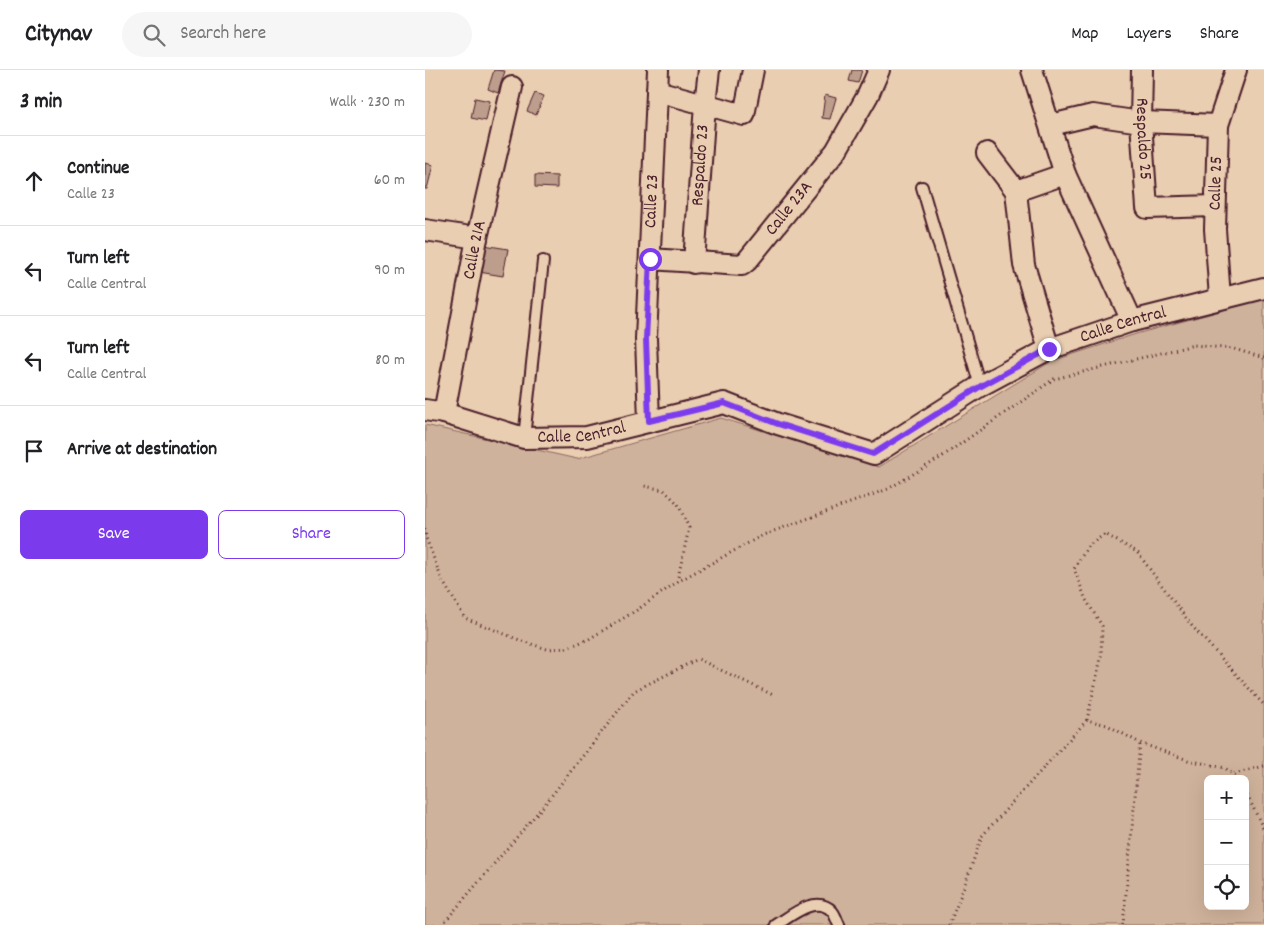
<!DOCTYPE html>
<meta charset="utf-8">
<style>
:root{--surface:#fff;--page:#f6f6f6;--text:#202124;--muted:#757577;--line:#e0e0e0;--accent:#7c3aed}
body{margin:0;font-family:Dekko,sans-serif;background:var(--page);color:var(--text)}
.controls{position:absolute;right:15px;bottom:15px;display:grid;overflow:hidden;border-radius:8px;box-shadow:0 5px 20px #0002}
.controls button{width:45px;height:45px;display:grid;place-items:center;padding:0;border:0;border-bottom:1px solid var(--line);background:var(--surface);color:var(--text);font:25px sans-serif}
.stop{position:absolute;width:15px;height:15px;margin:-11px;border:4px solid #7c3aed;border-radius:50%;background:#fff}
.stop.end{background:#7c3aed;border-color:#fff;box-shadow:0 1px 5px #0008}
.list{margin:0;padding:0;list-style:none}
h2{display:flex;justify-content:space-between;align-items:center;height:65px;margin:0;padding:0 20px;font-size:21px}
h2 small{font-size:16px;font-weight:400;color:var(--muted)}
.list li{display:grid;grid-template-columns:32px 1fr auto;gap:15px;align-items:center;box-sizing:border-box;height:90px;padding:0 20px;border-top:1px solid var(--line)}
.list b{display:block;font-size:19px;white-space:nowrap}
.list p{margin:0;font-size:16px;white-space:nowrap;color:var(--muted)}
.list em{font-size:16px;font-style:normal;color:var(--muted)}
.actions{display:flex;gap:10px;padding:15px 20px}
.actions a{flex:1;padding:11px 0;border:1px solid var(--accent);border-radius:8px;text-align:center;font-size:18px;color:var(--accent)}
.actions .main{background:var(--accent);color:#fff}
.icon{flex:none;width:28px;height:28px;fill:none;stroke:currentColor;stroke-width:2;stroke-linecap:round;stroke-linejoin:round}
.map{position:relative;flex:none;width:839px;height:855px;overflow:hidden}
header{display:flex;align-items:center;gap:30px;box-sizing:border-box;height:70px;padding:0 25px;background:var(--surface);border-bottom:1px solid var(--line)}
header strong{font-size:24px}
nav{display:flex;gap:28px;margin-inline-start:auto;font-size:18px}
.search{width:350px;height:45px;background:var(--page);display:flex;align-items:center;gap:12px;box-sizing:border-box;padding:0 18px;border-radius:28px;color:var(--muted);font-size:19px}
main{display:flex}
aside{flex:1;background:var(--surface)}
.map>svg:first-child{display:block}
.green{fill:#cfb29b;stroke:#8c6863;fill-rule:evenodd}
.building{fill:#bd9d8c;stroke:#4a1f2b}
.lines{fill:none;stroke-linecap:round;stroke-linejoin:round}
.service-casing{stroke:#4a1f2b;stroke-width:14}
.minor-casing{stroke:#4a1f2b;stroke-width:24}
.path{stroke:#4a1f2b;stroke-width:3;stroke-dasharray:1 4;stroke-linecap:butt}
.service{stroke:#eaceb1;stroke-width:10}
.minor{stroke:#eaceb1;stroke-width:20}
.route{stroke:#7c3aed;stroke-width:6}
.labels{text-anchor:middle;dominant-baseline:central;stroke-width:4;stroke-linejoin:round;paint-order:stroke}
.street-label{font-size:18px;fill:#4a1f2b;stroke:#eaceb1}
</style>
<header>
<strong>Citynav</strong>
<div class="search"><svg class="icon" aria-label="search" viewBox="0 0 24 24"><circle cx="10" cy="10" r="6"/><path d="M15 15l6 6"/></svg>Search here</div>
<nav><a>Map</a><a>Layers</a><a>Share</a></nav>
</header>
<main>
<aside>
<h2>3 min<small>Walk · 230 m</small></h2>
<ul class="list">
<li><svg class="icon" aria-label="ahead" viewBox="0 0 24 24"><path d="M12 20V5M6 11l6-6 6 6"/></svg><div><b>Continue</b><p>Calle 23</p></div><em>60 m</em></li>
<li><svg class="icon" aria-label="left" viewBox="0 0 24 24"><path d="M17 20v-9H6M10 6l-5 5 5 5"/></svg><div><b>Turn left</b><p>Calle Central</p></div><em>90 m</em></li>
<li><svg class="icon" aria-label="left" viewBox="0 0 24 24"><path d="M17 20v-9H6M10 6l-5 5 5 5"/></svg><div><b>Turn left</b><p>Calle Central</p></div><em>80 m</em></li>
<li><svg class="icon" aria-label="arrive" viewBox="0 0 24 24"><path d="M6 21V4h12l-3 4 3 4H6"/></svg><div><b>Arrive at destination</b></div></li>
</ul>
<div class="actions"><a class="main">Save</a><a>Share</a></div>
</aside>
<div class="map">
<svg width="839" height="855" viewBox="0 0 839 855">
<rect width="100%" height="100%" fill="#eaceb1"/>
<filter id="ink" filterUnits="userSpaceOnUse"><feTurbulence type="fractalNoise" baseFrequency=".02" numOctaves="2"/><feDisplacementMap in="SourceGraphic" scale="10" xChannelSelector="R" yChannelSelector="G"/><feConvolveMatrix kernelMatrix="1 2 1 2 8 2 1 2 1" color-interpolation-filters="sRGB"/></filter>
<g filter="url(#ink)">
<path class="green" d="M839 229V855H0V355L152 389 296 348 454 397 627 291 711 264ZM783 709H820V836H783Z"/>
<g class="building">
<polygon points="69,0 80,1 73,23 63,19"/>
<polygon points="427,0 437,0 433,13 424,11"/>
<polygon points="110,23 119,26 111,45 102,41"/>
<polygon points="400,25 411,28 405,49 397,48"/>
<polygon points="50,28 65,31 61,51 46,48"/>
<polygon points="0,93 8,95 2,119 0,119"/>
<polygon points="110,105 132,106 132,118 110,117"/>
<polygon points="59,175 83,179 78,206 54,202"/>
</g>
<g class="lines">
<defs>
<g id="service">
<polyline points="497,117 555,316"/>
<polyline points="99,368 118,191"/>
<path d="M351 855C366 846 391 824 407 841 410 844 412 851 414 855"/>
</g>
<g id="minor">
<polyline points="607,0 640,104 707,251"/>
<path id="s1" d="M717 0 716 52 722 138 790 136"/>
<polyline points="232,21 319,45 328,0"/>
<polyline points="626,55 668,45 716,52 793,55"/>
<polyline points="562,83 591,121 599,195 624,279"/>
<polyline points="591,121 640,104"/>
<polyline points="0,160 52,168"/>
<path id="s2" d="M225 189 317 195 322 191 411 81 443 25 454 0"/>
<path id="s3" d="M269 193 280 34 284 0"/>
<path id="s4" d="M795 228 790 159 793 55 811 0"/>
<path id="s5" d="M0 340 19 343 99 368 162 367 299 333 353 354 449 384 555 316 624 279 707 251 839 218"/>
<path id="s6" d="M19 343 52 168 87 17"/>
<path id="s7" d="M224 351 221 269 233 0"/>
</g>
</defs>
<use href="#service" class="service-casing"/>
<use href="#minor" class="minor-casing"/>
<g class="path">
<polyline points="0,459 1,468 17,510 40,548 97,571 122,579 141,578 164,569 212,540 252,512 264,458 253,434 239,420 219,416"/>
<polyline points="252,512 338,465 463,419 515,388 629,309 769,275 809,279 839,288"/>
<polyline points="662,650 676,588 677,556 661,530 649,499 663,476 680,464 712,482 767,556 839,635"/>
<polyline points="809,704 839,696"/>
<polyline points="820,721 839,760"/>
<polyline points="17,855 120,734 209,621 273,589 348,625"/>
<polyline points="524,855 539,817 557,766 662,650 682,655 715,673 763,690 800,698 814,709"/>
<polyline points="698,855 715,673"/>
</g>
<use href="#service" class="service"/>
<use href="#minor" class="minor"/>
</g>
</g>
<g class="lines" filter="url(#ink)">
<polyline class="route" points="225,189 221,269 224,351 299,333 353,354 448,384 556,316 624,279"/>
</g>
<g class="labels">
<g class="street-label">
<text stroke="none"><textPath href="#s1" startOffset="69">Respaldo 25</textPath></text>
<text stroke="none"><textPath href="#s3" startOffset="98">Respaldo 23</textPath></text>
<text stroke="none"><textPath href="#s4" startOffset="115">Calle 25</textPath></text>
<text stroke="none"><textPath href="#s7" startOffset="220">Calle 23</textPath></text>
<text stroke="none"><textPath href="#s2" startOffset="166">Calle 23A</textPath></text>
<text stroke="none"><textPath href="#s6" startOffset="166">Calle 21A</textPath></text>
<text stroke="none"><textPath href="#s5" startOffset="748">Calle Central</textPath></text>
<text stroke="none"><textPath href="#s5" startOffset="161">Calle Central</textPath></text>
</g>
</g>
</svg>
<div class="controls">
<button>+</button>
<button>−</button>
<button><svg class="icon" aria-label="locate" viewBox="0 0 24 24"><circle cx="12" cy="12" r="6"/><path d="M12 2v4M12 18v4M2 12h4M18 12h4"/></svg></button>
</div>
<div class="stop" style="left:225px;top:189px"></div>
<div class="stop end" style="left:624px;top:279px"></div>
</div>
</main>
